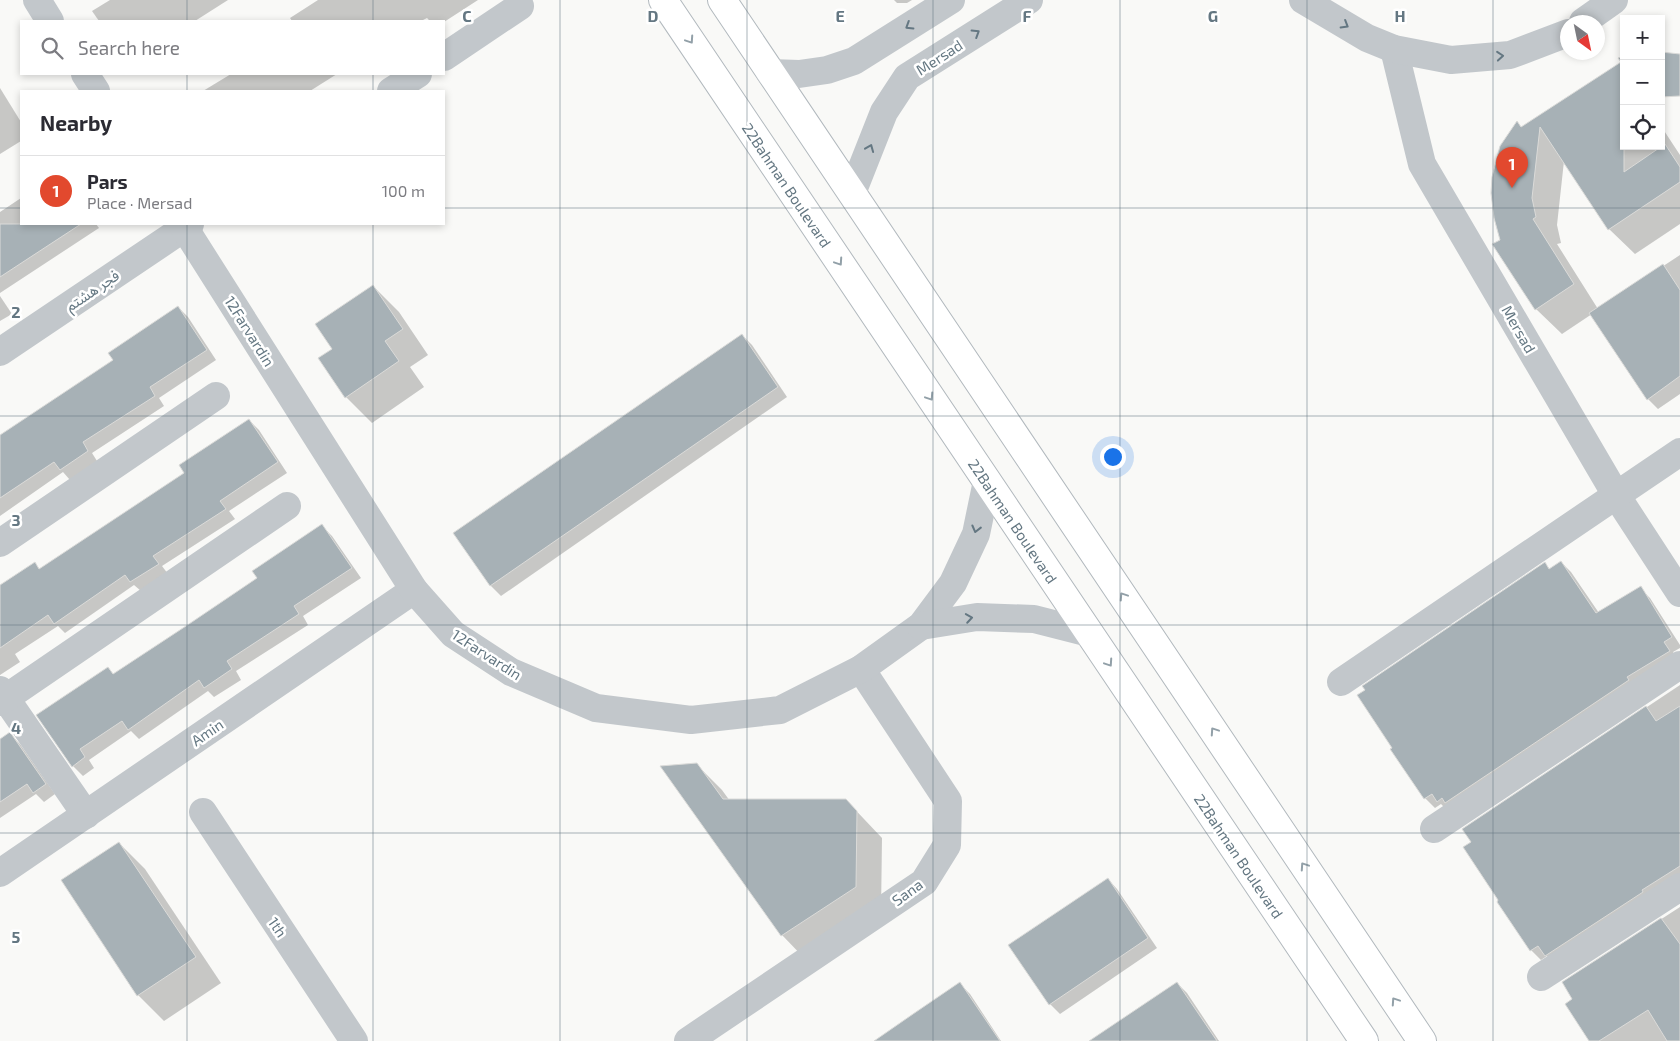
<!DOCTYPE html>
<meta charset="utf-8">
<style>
:root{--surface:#fff;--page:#f7f7f7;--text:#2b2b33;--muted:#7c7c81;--line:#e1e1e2;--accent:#e2492e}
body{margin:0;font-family:"Exo 2","Noto Sans Arabic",sans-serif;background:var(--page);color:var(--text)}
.controls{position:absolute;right:15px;top:15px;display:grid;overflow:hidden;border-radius:0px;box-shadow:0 2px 8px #0003}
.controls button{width:45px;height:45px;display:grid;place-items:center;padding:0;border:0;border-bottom:1px solid var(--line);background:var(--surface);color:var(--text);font:25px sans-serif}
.compass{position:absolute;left:1560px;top:15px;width:45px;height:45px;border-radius:50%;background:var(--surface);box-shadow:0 2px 8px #0003;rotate:147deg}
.you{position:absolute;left:1112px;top:456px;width:18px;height:18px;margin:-12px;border:4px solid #fff;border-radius:50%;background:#1a73e8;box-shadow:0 0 0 8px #1a73e833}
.badge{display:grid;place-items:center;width:32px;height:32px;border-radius:50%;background:var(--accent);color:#fff;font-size:16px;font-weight:700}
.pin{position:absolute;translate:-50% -41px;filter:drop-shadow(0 1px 2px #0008)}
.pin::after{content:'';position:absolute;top:26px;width:18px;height:15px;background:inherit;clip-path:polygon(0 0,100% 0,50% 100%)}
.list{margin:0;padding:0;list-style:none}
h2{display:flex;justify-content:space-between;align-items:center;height:65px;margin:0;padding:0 20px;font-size:21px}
h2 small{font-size:16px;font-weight:400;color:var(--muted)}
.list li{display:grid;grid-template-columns:32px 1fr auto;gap:15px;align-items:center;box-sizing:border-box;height:70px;padding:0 20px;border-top:1px solid var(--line)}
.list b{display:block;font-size:19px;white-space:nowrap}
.list p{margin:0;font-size:16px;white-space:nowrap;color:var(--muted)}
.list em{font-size:16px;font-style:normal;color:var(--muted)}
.icon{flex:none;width:28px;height:28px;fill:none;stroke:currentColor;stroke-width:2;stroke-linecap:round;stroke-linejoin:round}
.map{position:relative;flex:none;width:1680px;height:1041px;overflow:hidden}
.search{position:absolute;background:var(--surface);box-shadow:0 2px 8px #0003;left:20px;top:20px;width:425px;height:55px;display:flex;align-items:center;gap:12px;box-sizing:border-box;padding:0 18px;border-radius:0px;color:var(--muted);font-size:19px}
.panel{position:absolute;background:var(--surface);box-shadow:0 2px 8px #0003;left:20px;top:90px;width:425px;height:135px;border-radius:0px}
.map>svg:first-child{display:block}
.shadow{fill:#0003}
.building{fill:#a7b1b6;stroke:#dbdbd9}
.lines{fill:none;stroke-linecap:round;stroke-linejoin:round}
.secondary-casing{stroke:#b2b9be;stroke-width:30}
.minor{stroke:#c2c7cb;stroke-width:28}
.tertiary{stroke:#c2c7cb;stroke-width:28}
.secondary{stroke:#fff;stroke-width:28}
.oneway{stroke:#647782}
.oneway2{stroke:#92a0a8}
.grid{fill:none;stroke:#647782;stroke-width:1;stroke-opacity:0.55}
.labels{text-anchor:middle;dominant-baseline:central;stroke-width:5;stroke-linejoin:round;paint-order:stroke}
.street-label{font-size:15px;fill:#647782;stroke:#fff}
.grid-label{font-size:16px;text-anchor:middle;font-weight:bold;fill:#647782;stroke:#fff;stroke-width:5;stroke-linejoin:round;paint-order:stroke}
</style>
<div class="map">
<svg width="1680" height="1041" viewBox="0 0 1680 1041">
<rect width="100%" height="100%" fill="#f9f9f7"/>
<g class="shadow">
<polygon points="110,0 228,0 195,21 99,21 92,11"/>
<polygon points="318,0 478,0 444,22 430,21 427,18 421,21 292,21 290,18"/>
<polygon points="894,0 912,0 907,3 897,3"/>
<polygon points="1614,68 1624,146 1661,146 1661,126 1680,155 1680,224 1635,254 1609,229 1564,161 1557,225 1561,243 1557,244 1598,309 1680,255 1680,394 1658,409 1648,399 1592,314 1562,334 1536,309 1501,240 1522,128"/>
<polygon points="231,74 337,74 310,91 203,91"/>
<polygon points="0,88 21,122 21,141 0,154"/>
<polygon points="21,198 21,224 96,224 99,228 0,293 0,212"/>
<polygon points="373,286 399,312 428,355 410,367 424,387 372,423 346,397 320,359 334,349"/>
<polygon points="0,296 12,314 0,321"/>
<polygon points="178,307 188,317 216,360 159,398 164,406 92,453 97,461 70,480 63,472 0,516 0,436 114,360"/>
<polygon points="742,335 752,345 787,397 501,596 491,586 455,534"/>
<polygon points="249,420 259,430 287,473 229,511 235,519 162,566 168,574 141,591 134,585 65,633 58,626 15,654 20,662 0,675 0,586 34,564 40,569 185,473"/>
<polygon points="322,526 332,536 361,578 303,616 308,625 236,671 241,680 214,697 208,691 139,739 131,731 89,760 94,768 83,776 73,766 108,669 114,675 259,579"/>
<polygon points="1561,562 1571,572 1599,613 1640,588 1650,598 1680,645 1680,648 1673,652 1680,663 1448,811 1441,804 1435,808 1425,798 1545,564 1551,570"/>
<polygon points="1680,685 1680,885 1556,965 1547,956 1541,960 1531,950 1498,902 1500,901 1472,842 1464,829"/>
<polygon points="10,734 20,744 55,794 44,802 36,794 0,818 0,741"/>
<polygon points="696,764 722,790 730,801 846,800 882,838 881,913 807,961 782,935"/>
<polygon points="119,843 145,869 221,983 164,1021 138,995"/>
<polygon points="1108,879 1117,889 1157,948 1060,1014 1050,1004"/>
<polygon points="1680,907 1680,1041 1591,1041 1574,999 1564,982"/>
<polygon points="1177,983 1187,993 1219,1041 1091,1041"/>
<polygon points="960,984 970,994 1001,1041 875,1041"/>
</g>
<g class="building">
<polygon points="1661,52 1680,54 1680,96 1661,97"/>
<polygon points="1624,56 1624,172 1665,144 1680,167 1680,182 1608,230 1540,127 1532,198 1536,217 1533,219 1574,284 1535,310 1492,244 1500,240 1494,218 1491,193 1492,177 1500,146 1517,121 1521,127 1621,62 1618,58"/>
<polygon points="0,224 81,224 0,277"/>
<polygon points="1663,264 1680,290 1680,376 1647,400 1589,313"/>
<polygon points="373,285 403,329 385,341 399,361 345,398 318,358 332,349 315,324"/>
<polygon points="178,306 207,350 150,387 155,396 83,442 88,451 60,470 54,462 0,498 0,435 113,360 108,353"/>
<polygon points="742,334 778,387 490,586 453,533"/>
<polygon points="249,419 278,462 220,501 226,509 153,556 159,564 130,582 125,575 54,624 48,615 0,648 0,585 35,562 39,569 184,473 179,465"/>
<polygon points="322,524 352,568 294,606 299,614 227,661 232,669 204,688 199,680 128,730 122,721 80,749 85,757 72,767 36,715 108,667 113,674 186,626 257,578 252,571"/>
<polygon points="1561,561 1596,613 1641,586 1672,637 1664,642 1670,651 1627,677 1629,680 1445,803 1442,798 1437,802 1432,794 1424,799 1390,749 1392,748 1357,695 1365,690 1362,686 1545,562 1549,569"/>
<polygon points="1646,706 1656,721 1680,706 1680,866 1642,890 1643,892 1545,956 1538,946 1530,951 1497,902 1498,900 1463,847 1471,842 1462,829"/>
<polygon points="10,732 46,784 33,793 27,784 0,802 0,739"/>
<polygon points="697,763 723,799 846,799 857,811 856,887 781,936 660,766"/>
<polygon points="119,842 196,957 137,996 61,880"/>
<polygon points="1108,878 1148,938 1049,1005 1008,945"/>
<polygon points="1661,918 1680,944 1680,1041 1667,1041 1648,1010 1599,1041 1589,1041 1565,1004 1572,999 1562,982"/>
<polygon points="960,982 1000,1041 874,1041 913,1014"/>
<polygon points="1177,982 1217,1041 1089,1041"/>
</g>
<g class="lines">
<defs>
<g id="secondary">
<polyline points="663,0 1364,1041"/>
<polyline points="722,0 1422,1041"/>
</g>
</defs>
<use href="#secondary" class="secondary-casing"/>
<g class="minor">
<polyline points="1394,49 1422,164 1616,495 1680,593"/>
<polyline points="444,57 520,6"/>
<polyline points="391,91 418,74"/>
<polyline points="0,352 190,224"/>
<polyline points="0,543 216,396"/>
<polyline points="1341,682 1680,452"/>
<polyline points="0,690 86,815"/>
<polyline points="0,702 287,506"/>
<polyline points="203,812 354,1041"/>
<polyline points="1434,829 1680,665"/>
<polyline points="0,873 414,590"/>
<polyline points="1541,977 1680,887"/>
<polyline points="688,1041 924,882 947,845 948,801 861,669"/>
</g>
<g class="tertiary">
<polyline points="37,0 50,21"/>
<polyline points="1303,0 1367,38 1394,49 1451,60 1510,55 1568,33"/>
<polyline points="1583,22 1614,0"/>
<polyline points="770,73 799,74 827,70 854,61 951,0"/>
<polyline points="85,74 96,91"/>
<polyline points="852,193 884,112 907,77 1029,0"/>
<polyline points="182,224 414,590 453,634 511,672 596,708 691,720 780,710 861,669 921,626 953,583 976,534 987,481"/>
<polyline points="921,626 977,617 1034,619 1089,633"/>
</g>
<use href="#secondary" class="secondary"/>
</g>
<defs><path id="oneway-chevron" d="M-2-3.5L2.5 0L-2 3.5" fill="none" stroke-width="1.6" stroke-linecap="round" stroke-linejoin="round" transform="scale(1.25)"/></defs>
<g class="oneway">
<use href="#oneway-chevron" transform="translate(1345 25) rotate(31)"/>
<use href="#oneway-chevron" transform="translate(909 26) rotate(148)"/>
<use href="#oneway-chevron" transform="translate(976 33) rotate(-32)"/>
<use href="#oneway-chevron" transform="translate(1500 56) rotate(-5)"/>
<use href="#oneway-chevron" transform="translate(870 148) rotate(-68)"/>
<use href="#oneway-chevron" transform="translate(976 529) rotate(104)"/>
<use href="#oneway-chevron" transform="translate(969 618) rotate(-9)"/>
</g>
<g class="oneway2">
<use href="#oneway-chevron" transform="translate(690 40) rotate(56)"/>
<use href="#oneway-chevron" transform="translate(839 262) rotate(56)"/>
<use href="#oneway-chevron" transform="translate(930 397) rotate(56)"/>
<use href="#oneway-chevron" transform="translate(1123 596) rotate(-124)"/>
<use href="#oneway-chevron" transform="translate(1109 663) rotate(56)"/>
<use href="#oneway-chevron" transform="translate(1214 731) rotate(-124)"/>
<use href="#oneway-chevron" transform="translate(1304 866) rotate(-124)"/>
<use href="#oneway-chevron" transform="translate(1395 1001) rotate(-124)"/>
</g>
<path class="grid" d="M187 0V21M373 0V21M560 0V1041M747 0V1041M933 0V1041M1120 0V1041M1307 0V1041M1493 0V1041M187 74V91M373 74V91M0 208H21M444 208H1680M187 224V1041M373 224V1041M0 416H1680M0 625H1680M0 833H1680"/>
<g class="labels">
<g class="street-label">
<text transform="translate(939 57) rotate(-33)">Mersad</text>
<text transform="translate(787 185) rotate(56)">22Bahman Boulevard</text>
<text transform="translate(92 290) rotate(-34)">فجر هشتم</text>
<text transform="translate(1519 329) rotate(60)">Mersad</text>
<text transform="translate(250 331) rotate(58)">12Farvardin</text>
<text transform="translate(1013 521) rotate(56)">22Bahman Boulevard</text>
<text transform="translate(487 654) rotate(33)">12Farvardin</text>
<text transform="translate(207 732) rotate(-34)">Amin</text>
<text transform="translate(1239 856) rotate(56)">22Bahman Boulevard</text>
<text transform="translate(907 892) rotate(-36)">Sana</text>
<text transform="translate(278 927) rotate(56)">1th</text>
</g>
</g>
<g class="grid-label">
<text x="467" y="22">C</text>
<text x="653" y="22">D</text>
<text x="840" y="22">E</text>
<text x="1027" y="22">F</text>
<text x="1213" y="22">G</text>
<text x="1400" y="22">H</text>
<text x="16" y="318">2</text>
<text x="16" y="526">3</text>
<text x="16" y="734">4</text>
<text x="16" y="943">5</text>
</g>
</svg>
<div class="controls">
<button>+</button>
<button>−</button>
<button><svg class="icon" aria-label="locate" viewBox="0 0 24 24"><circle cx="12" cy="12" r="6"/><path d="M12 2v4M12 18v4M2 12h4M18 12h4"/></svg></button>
</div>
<svg class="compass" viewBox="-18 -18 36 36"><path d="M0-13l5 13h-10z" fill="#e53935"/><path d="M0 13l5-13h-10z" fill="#7c7c81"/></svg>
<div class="you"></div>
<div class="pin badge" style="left:1512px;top:188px">1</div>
<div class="search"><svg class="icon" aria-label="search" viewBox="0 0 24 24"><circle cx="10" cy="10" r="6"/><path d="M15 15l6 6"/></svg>Search here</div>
<section class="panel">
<h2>Nearby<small></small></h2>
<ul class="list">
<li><span class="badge">1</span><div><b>Pars</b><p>Place · Mersad</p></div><em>100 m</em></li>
</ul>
</section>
</div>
